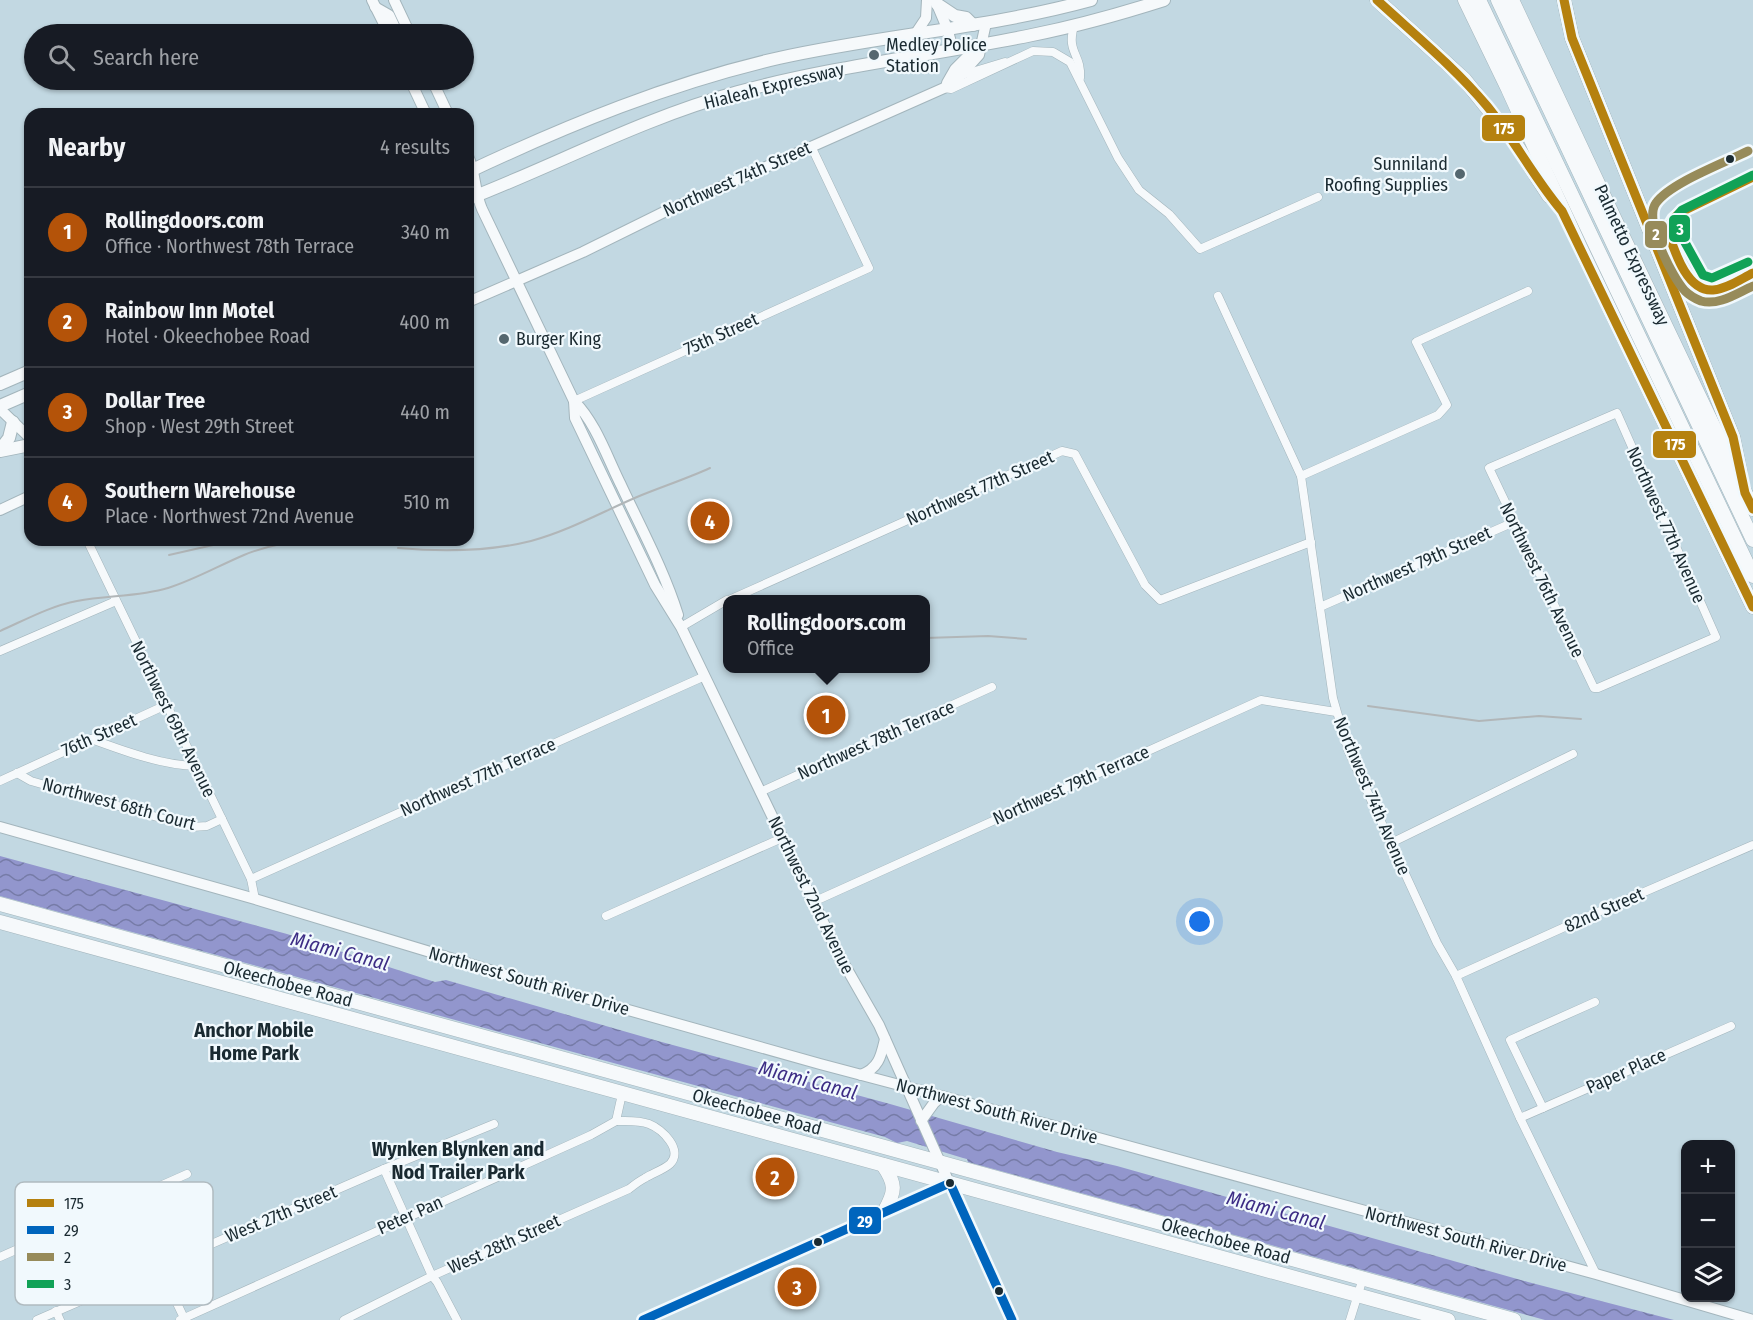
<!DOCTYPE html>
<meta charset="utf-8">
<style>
:root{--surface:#171b24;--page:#242831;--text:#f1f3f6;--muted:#9ea1a6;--line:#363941;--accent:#b45309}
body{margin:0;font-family:"Fira Sans Condensed",sans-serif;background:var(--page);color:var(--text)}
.controls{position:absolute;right:18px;bottom:18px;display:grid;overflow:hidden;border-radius:12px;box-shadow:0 2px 4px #0004}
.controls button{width:54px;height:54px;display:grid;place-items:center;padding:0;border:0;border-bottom:2px solid var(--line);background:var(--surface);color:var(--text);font:30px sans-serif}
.you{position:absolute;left:1200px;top:922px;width:21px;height:21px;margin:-15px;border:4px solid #fff;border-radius:50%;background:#1a73e8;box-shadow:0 0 0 9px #1a73e833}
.badge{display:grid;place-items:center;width:39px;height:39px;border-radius:50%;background:var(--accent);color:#fff;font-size:20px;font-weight:700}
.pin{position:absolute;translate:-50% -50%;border:3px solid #fff;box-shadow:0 2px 6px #0006}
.popup{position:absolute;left:723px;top:595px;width:207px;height:78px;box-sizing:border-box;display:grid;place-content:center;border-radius:12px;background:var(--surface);filter:drop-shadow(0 2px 4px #0005);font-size:20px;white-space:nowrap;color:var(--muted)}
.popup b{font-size:22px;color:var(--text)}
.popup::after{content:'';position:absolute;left:50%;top:100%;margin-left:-12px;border:12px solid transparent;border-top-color:var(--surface)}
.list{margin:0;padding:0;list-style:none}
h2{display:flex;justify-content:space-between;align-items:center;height:78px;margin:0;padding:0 24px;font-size:26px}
h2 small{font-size:20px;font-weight:400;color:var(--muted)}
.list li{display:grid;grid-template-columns:39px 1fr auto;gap:18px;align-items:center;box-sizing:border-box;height:90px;padding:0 24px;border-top:2px solid var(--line)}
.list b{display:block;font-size:22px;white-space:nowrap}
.list p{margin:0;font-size:20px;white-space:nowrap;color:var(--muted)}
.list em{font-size:20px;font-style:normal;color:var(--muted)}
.icon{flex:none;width:33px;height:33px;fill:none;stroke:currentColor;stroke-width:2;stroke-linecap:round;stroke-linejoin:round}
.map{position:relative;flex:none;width:1753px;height:1320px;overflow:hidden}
.search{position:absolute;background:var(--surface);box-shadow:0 2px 4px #0004;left:24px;top:24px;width:450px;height:66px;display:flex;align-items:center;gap:15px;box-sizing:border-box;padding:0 21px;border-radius:33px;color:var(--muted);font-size:22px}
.panel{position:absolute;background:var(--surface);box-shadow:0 2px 4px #0004;left:24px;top:108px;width:450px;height:438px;border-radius:18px}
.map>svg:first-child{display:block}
.water{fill:url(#water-waves)}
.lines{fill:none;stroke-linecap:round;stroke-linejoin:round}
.street-casing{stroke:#a3b5bc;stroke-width:9}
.secondary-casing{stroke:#a3b5bc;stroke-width:12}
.primary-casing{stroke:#a3b5bc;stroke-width:14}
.highway-casing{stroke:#a3b5bc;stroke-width:15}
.street{stroke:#f6f9fb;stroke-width:8}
.secondary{stroke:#f6f9fb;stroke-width:10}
.primary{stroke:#f6f9fb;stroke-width:12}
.highway{stroke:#f6f9fb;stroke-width:14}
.rail{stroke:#b1b6b8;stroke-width:2}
.bus-1-casing{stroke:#f1f9fd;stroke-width:14}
.bus-2-casing{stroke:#f1f9fd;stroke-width:14}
.bus-3-casing{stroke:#f1f9fd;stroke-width:14}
.bus-4-casing{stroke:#f1f9fd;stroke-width:14}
.bus-1{stroke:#b5810f;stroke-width:9}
.bus-2{stroke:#0065bd;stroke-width:9}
.bus-3{stroke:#978b5a;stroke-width:9}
.bus-4{stroke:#11a257;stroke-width:9}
.poi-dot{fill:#55676f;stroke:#f1f9fd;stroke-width:2}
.bus-dot{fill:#1a2a31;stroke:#f1f9fd;stroke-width:2}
.labels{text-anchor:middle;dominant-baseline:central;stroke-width:4.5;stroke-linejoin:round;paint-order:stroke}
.poi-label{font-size:18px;fill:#1a2a31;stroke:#f1f9fd;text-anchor:start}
.street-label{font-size:18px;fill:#1a2a31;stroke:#f1f9fd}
.water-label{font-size:20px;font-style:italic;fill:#3d2d85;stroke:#f1f9fd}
.neighbourhood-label{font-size:20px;font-weight:bold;fill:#1a2a31;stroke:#f1f9fd}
.key{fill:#f1f9fd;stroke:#b0bbc0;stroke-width:1.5}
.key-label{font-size:16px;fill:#1a2a31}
.line-badge{stroke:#f1f9fd;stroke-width:2}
.badge-label{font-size:16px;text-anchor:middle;font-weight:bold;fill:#fff}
</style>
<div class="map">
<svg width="1753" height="1320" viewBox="0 0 1753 1320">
<defs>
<pattern id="water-waves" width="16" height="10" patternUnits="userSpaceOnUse" patternTransform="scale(1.5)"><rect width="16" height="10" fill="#9296cd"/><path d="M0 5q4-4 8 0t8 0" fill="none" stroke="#767ba7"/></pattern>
</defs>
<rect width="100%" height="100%" fill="#c2d8e2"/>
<polygon class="water" points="0,856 287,934 435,982 446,980 658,1041 890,1104 1057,1152 1117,1166 1528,1282 1674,1320 1545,1320 968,1162 967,1159 963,1158 907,1141 897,1143 885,1137 0,896"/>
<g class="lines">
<defs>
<g id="street">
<path d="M1074 26C1066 53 1082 54 1080 78"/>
<polyline points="962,75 1005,62"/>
<polyline points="944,88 951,89 1033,51 1053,52 1070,62 1118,158 1139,190 1169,214 1200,249 1318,197"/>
<path d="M1753 177 1681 212 1673 219 1667 229C1673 248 1689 294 1713 290 1727 288 1741 279 1753 273"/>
<polyline points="1218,296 1301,476 1333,698 1348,750 1437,943 1456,976 1520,1118 1596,1274"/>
<polyline points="574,401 869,268 811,146"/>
<polygon points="1617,413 1716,637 1598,688 1594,688 1489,468"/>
<polyline points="1301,476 1438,415 1447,405 1416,342 1528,291"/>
<polyline points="87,540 251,879 255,899"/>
<polyline points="729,600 1062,451 1075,454 1145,585 1160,600 1311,542"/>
<polyline points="1320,607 1514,522"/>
<polyline points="681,627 727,600"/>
<polyline points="0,651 116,601"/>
<path d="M91 739C124 751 161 765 196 766"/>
<polyline points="17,773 31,781 192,827 207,826 222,819"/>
<polyline points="0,781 166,705"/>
<polyline points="760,792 992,687"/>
<polyline points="1391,843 1573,754"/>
<polyline points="251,879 705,676"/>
<polyline points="813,902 1261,700 1336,712"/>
<polyline points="606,916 782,838"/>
<polyline points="1456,976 1598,912 1753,845"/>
<polyline points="1543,1108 1510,1040 1595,1002"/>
<polyline points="1520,1118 1731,1026"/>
<polyline points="616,1121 622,1094"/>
<polyline points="384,1169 432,1276 437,1282 457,1320"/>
<polyline points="0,1257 187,1174"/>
<polyline points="159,1266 185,1320"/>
<polyline points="56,1311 60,1320"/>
<polyline points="37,1320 384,1169 494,1124"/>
<polyline points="180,1320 591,1135 616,1121"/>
<path d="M344 1320 432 1276 629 1189C634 1185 639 1181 645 1178 653 1173 663 1170 670 1164 684 1150 662 1129 649 1124 639 1120 627 1121 616 1121"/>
<polyline points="1350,1320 1363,1278"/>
</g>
<g id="secondary">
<polyline points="372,0 389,34"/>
<polyline points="394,0 410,34"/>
<polyline points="936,2 947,28 953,49"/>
<polyline points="375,7 389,15 398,34"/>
<polyline points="916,33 926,18 927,0"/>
<polyline points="410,80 426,114"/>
<polyline points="432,80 448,114"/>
<polyline points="947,83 955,69 979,45"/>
<path d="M468 156C476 173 474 191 482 209L574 401C596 423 607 457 621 485 641 528 664 570 678 615"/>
<polyline points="468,302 583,252 664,212 944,88 961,75 979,55 986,23"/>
<polyline points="574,401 575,418 655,585 681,627 839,955 879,1025 975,1241 1012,1320"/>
<polyline points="0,409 30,438"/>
<polyline points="0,510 30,496"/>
<polyline points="0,827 255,899 536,984 820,1064 1062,1128 1596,1274 1753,1320"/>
<path d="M861 1075C879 1068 881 1056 885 1039"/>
<polyline points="921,1121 934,1103 942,1096"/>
<polyline points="643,1320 950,1183"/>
</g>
<g id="primary">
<polyline points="937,4 955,16 966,18 973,25"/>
<path d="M468 172C568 125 670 83 779 58 882 35 989 28 1091 0"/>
<path d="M468 199C558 164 643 118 738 92 834 66 934 55 1032 35 1077 26 1120 14 1164 0"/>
<polyline points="0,384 30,371"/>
<polyline points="0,406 30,393"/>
<polyline points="0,450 9,438 13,422"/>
<polyline points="0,451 30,445"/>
</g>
<g id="highway">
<polyline points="1377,0 1464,79 1513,140 1549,196"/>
<polyline points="1465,0 1508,89 1580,247 1753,607"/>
<polyline points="1479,0 1753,576"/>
<polyline points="1498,0 1753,540"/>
<polyline points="1512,0 1617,224 1753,509"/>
<polyline points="1564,0 1572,38 1733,437 1740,471"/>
<polyline points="0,904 1514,1320"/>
<polyline points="0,922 1448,1320"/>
<path d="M883 1165C896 1184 896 1191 884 1212"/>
</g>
</defs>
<use href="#street" class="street-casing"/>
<use href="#secondary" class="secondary-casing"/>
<use href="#primary" class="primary-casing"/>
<use href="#highway" class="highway-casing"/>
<use href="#street" class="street"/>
<use href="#secondary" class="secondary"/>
<use href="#primary" class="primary"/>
<use href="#highway" class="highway"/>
<g class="rail">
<polyline points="311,540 356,542"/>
<path d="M398 548C443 552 487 552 531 541 568 531 602 512 637 497 661 487 686 479 710 468"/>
<polyline points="169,555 222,543 249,540"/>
<path d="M0 631C25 620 50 606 77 601 107 595 138 597 168 588 194 580 218 566 244 555 268 545 293 541 320 540"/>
<polyline points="925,638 988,636 1026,639"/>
<polyline points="1368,706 1479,721 1539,716 1581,719"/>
</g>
<defs>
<g id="bus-1">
<path d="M1377 0C1414 34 1454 67 1487 106 1514 139 1534 178 1562 211L1753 607"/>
<polyline points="1564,0 1572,38 1733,437 1745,493 1753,509"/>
<path d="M1753 177 1681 212 1673 219 1667 229C1674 249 1686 292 1713 290 1727 289 1741 279 1753 273"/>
</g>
<polyline id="bus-2" points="643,1320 950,1183 1012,1320"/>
<path id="bus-3" d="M1748 151C1724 163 1670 183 1656 203 1643 220 1672 277 1685 291 1689 295 1696 299 1701 301 1719 306 1737 293 1753 286"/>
<polyline id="bus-4" points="1748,262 1712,278 1703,275 1682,237 1676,217 1682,210 1753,175"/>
</defs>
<use href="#bus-1" class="bus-1-casing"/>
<use href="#bus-2" class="bus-2-casing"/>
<use href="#bus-3" class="bus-3-casing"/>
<use href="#bus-4" class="bus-4-casing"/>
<use href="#bus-1" class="bus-1"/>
<use href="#bus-2" class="bus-2"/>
<use href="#bus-3" class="bus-3"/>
<use href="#bus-4" class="bus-4"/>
</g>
<g class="poi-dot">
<circle cx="874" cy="55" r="6"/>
<circle cx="1460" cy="174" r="6"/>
<circle cx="504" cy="339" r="6"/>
</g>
<g class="bus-dot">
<circle cx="1730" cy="159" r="5"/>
<circle cx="950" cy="1183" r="5"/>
<circle cx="818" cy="1242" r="5"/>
<circle cx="999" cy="1291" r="5"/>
</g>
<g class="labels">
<g class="poi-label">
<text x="886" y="45">Medley Police<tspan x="886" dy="21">Station</tspan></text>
<text x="1448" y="164" text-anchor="end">Sunniland<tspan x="1448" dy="21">Roofing Supplies</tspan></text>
<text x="516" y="339">Burger King</text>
</g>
<g class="street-label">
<text transform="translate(774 86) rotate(-14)">Hialeah Expressway</text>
<text transform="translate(737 179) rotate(-24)">Northwest 74th Street</text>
<text transform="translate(1632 255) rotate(65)">Palmetto Expressway</text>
<text transform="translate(721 334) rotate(-24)">75th Street</text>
<text transform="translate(980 488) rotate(-24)">Northwest 77th Street</text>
<text transform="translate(1666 525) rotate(66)">Northwest 77th Avenue</text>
<text transform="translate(1417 564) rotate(-24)">Northwest 79th Street</text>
<text transform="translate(1542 580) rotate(64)">Northwest 76th Avenue</text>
<text transform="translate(173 719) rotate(64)">Northwest 69th Avenue</text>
<text transform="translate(99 735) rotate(-24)">76th Street</text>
<text transform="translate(876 740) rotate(-24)">Northwest 78th Terrace</text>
<text transform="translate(478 777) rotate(-24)">Northwest 77th Terrace</text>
<text transform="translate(1071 785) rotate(-24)">Northwest 79th Terrace</text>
<text transform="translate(1372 796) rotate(67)">Northwest 74th Avenue</text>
<text transform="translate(119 804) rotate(15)">Northwest 68th Court</text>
<text transform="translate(811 895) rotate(64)">Northwest 72nd Avenue</text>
<text transform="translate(1604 910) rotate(-24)">82nd Street</text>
<text transform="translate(529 981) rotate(16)">Northwest South River Drive</text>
<text transform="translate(288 984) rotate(15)">Okeechobee Road</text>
<text transform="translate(1626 1071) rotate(-24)">Paper Place</text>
<text transform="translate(997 1111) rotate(15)">Northwest South River Drive</text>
<text transform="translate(757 1112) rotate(15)">Okeechobee Road</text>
<text transform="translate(281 1214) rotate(-23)">West 27th Street</text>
<text transform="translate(410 1215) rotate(-24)">Peter Pan</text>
<text transform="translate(1466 1239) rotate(15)">Northwest South River Drive</text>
<text transform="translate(1226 1241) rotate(15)">Okeechobee Road</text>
<text transform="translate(504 1244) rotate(-24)">West 28th Street</text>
</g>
<g class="water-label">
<text transform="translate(340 951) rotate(15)">Miami Canal</text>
<text transform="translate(808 1080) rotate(15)">Miami Canal</text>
<text transform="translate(1276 1210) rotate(15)">Miami Canal</text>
</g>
<g class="neighbourhood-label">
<text x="254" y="1030">Anchor Mobile<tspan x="254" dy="23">Home Park</tspan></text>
<text x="458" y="1149">Wynken Blynken and<tspan x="458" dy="23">Nod Trailer Park</tspan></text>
</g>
</g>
<rect x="15" y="1182" width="198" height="123" rx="9" class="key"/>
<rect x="27" y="1199" width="27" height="8" fill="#b5810f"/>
<rect x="27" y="1226" width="27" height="8" fill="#0065bd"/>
<rect x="27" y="1253" width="27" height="8" fill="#978b5a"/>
<rect x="27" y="1280" width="27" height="8" fill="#11a257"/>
<g class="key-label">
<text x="64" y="1209">175</text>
<text x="64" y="1236">29</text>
<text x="64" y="1263">2</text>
<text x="64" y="1290">3</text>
</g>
<g class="line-badge">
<rect x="1481" y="114" width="45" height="28" rx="6" fill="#b5810f"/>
<rect x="1668" y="214" width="23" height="29" rx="6" fill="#11a257"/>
<rect x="1644" y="220" width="24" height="29" rx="6" fill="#978b5a"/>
<rect x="1652" y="430" width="45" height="29" rx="6" fill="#b5810f"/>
<rect x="848" y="1206" width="34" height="29" rx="6" fill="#0065bd"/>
</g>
<g class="badge-label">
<text x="1504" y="134">175</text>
<text x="1680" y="235">3</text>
<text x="1656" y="240">2</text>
<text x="1675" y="450">175</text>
<text x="865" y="1227">29</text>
</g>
</svg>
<div class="controls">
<button>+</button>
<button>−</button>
<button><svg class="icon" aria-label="layers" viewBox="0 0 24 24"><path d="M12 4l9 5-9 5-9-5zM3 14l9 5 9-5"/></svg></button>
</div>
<div class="you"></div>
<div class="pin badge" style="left:826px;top:715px">1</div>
<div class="popup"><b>Rollingdoors.com</b>Office</div>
<div class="pin badge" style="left:775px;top:1177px">2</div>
<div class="pin badge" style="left:797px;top:1287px">3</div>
<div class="pin badge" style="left:710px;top:521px">4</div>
<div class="search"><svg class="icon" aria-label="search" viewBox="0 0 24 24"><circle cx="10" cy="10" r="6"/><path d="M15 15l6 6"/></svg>Search here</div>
<section class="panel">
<h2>Nearby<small>4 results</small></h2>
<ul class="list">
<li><span class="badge">1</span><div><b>Rollingdoors.com</b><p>Office · Northwest 78th Terrace</p></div><em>340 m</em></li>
<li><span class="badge">2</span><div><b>Rainbow Inn Motel</b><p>Hotel · Okeechobee Road</p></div><em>400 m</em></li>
<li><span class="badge">3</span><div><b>Dollar Tree</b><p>Shop · West 29th Street</p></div><em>440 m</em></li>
<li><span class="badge">4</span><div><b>Southern Warehouse</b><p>Place · Northwest 72nd Avenue</p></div><em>510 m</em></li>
</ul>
</section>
</div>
